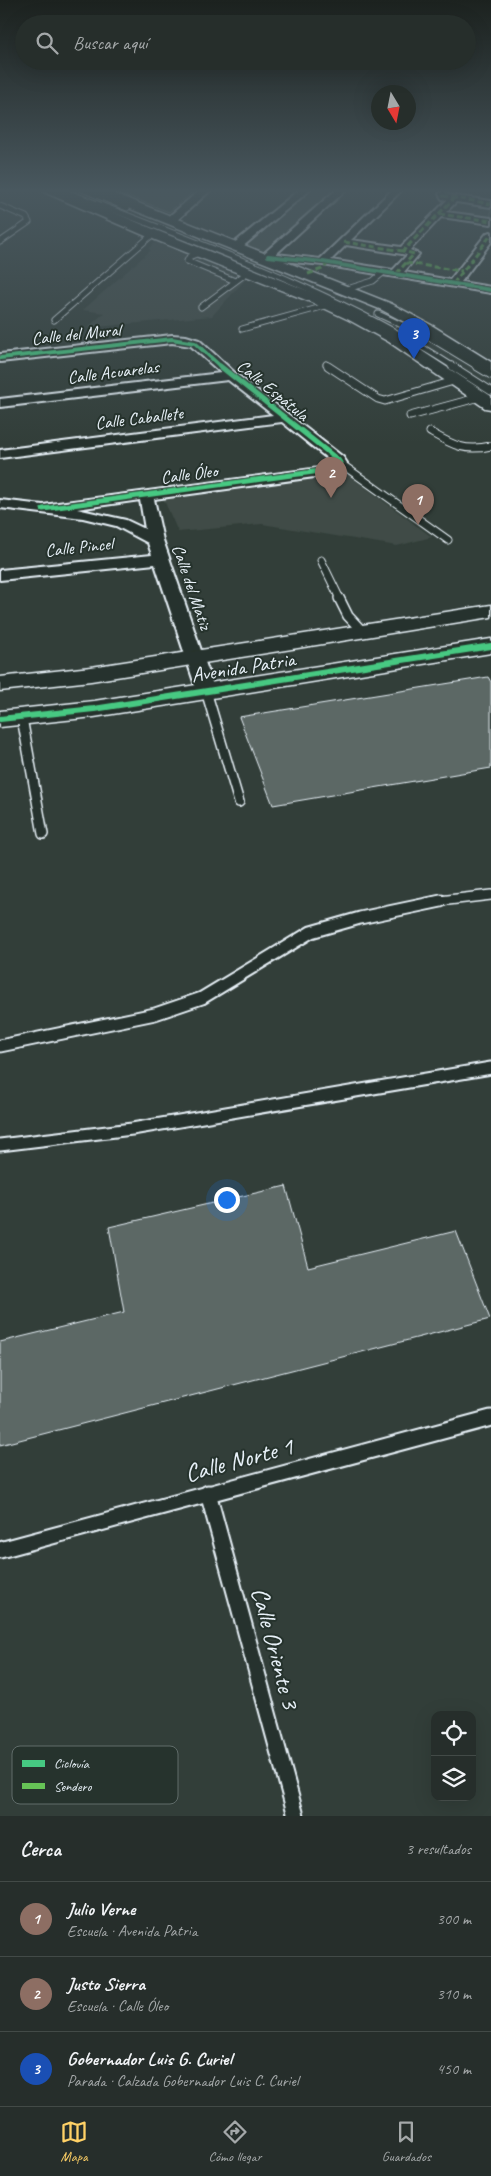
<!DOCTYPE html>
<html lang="es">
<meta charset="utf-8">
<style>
:root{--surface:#262e2b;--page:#2e3633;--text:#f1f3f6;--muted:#a4a8a9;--line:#424a47;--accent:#ffd166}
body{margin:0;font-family:Caveat,sans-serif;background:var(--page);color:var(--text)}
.controls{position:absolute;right:15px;bottom:15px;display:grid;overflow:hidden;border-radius:10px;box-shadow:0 5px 20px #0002}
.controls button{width:45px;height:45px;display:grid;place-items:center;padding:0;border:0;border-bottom:1px solid var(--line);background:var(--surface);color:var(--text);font:25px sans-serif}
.compass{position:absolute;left:371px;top:85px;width:45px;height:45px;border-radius:50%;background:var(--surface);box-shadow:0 5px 20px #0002;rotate:170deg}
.you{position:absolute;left:226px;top:1199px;width:18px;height:18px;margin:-12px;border:4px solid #fff;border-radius:50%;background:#1a73e8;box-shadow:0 0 0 8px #1a73e833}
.badge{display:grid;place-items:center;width:32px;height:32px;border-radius:50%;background:var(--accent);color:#fff;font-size:16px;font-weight:700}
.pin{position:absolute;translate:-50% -41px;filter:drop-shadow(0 1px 2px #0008)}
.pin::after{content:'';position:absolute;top:26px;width:18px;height:15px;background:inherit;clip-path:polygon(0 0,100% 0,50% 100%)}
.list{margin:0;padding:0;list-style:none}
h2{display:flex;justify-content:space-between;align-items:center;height:65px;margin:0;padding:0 20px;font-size:21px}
h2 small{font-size:16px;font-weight:400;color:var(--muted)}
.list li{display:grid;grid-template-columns:32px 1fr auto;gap:15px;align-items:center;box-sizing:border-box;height:75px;padding:0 20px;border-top:1px solid var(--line)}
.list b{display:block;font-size:19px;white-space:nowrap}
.list p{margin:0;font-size:16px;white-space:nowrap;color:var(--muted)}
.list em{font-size:16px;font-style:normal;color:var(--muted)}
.icon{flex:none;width:28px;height:28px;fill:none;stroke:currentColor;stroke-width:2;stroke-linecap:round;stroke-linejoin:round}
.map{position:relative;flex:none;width:491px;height:1816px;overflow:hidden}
.search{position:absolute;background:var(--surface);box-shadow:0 5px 20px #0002;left:15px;right:15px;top:15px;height:55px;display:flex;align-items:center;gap:12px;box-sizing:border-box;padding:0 18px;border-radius:28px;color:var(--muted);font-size:19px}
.sheet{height:290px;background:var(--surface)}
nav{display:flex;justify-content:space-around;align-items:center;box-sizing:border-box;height:70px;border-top:1px solid var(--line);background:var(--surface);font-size:14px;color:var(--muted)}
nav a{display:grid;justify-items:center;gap:2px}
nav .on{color:var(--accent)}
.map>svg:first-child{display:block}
.built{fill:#3f4b46}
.green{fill:#495651;stroke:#98a4a4}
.building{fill:#5c6865;stroke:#e8f1f8}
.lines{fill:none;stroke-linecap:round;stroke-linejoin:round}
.lane-far4-casing{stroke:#e8f1f8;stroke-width:7}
.lane-far3-casing{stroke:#e8f1f8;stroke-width:9}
.lane-far2-casing{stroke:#e8f1f8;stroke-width:12}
.lane-far1-casing{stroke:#e8f1f8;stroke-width:15}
.lane-casing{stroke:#e8f1f8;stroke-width:19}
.street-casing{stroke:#e8f1f8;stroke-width:4}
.secondary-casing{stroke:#e8f1f8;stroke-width:3}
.primary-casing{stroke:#e8f1f8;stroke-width:3}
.lane-far4{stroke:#26332d;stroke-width:5}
.lane-far3{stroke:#26332d;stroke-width:7}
.lane-far2{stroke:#26332d;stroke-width:9}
.lane-far1{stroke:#26332d;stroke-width:11}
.lane{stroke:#26332d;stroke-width:15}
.street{fill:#26332d;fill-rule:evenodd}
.secondary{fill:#26332d;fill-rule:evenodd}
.primary{fill:#26332d;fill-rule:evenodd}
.quiet{stroke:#66c356;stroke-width:3;stroke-dasharray:6 3;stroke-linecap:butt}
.cycleway-far2-casing{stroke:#26332d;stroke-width:5.5}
.cycleway-far1-casing{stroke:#26332d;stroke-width:7}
.cycleway-casing{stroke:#26332d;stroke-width:9}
.cycleway-far2{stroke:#46c982;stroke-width:4}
.cycleway-far1{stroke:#46c982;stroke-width:5}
.cycleway{stroke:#46c982;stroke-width:6}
.labels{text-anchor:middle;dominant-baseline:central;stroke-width:4;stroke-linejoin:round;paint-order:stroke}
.far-street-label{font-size:18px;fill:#e8f1f8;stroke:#26332d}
.street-label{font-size:21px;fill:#e8f1f8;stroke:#26332d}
.near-street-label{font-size:25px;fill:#e8f1f8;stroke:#26332d}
.key{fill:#26332d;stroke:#606c6a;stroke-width:1}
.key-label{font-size:14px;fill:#e8f1f8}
</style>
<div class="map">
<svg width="491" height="1816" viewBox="0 0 491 1816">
<rect width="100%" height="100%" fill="#323e39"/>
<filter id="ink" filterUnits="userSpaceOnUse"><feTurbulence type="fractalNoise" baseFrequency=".02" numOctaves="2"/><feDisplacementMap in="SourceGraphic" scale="10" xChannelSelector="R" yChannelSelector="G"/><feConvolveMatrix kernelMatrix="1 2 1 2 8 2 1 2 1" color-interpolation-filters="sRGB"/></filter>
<g filter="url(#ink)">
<g class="built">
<polygon points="156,241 246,279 212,316 87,328 104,313 83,310 151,250 148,249"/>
<polygon points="347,474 432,537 397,546 262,524 178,532 163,498"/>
</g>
<g class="green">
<polygon points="110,189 196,189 169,212"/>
<polygon points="308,189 341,189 270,253 238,246"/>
<polygon points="454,198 491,204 491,221 439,214"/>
</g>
<g class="building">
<polygon points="488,677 491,682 491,768 273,805 239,717"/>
<polygon points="286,1186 308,1267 456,1231 490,1319 0,1445 0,1342 124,1312 109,1227"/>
</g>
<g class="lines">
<defs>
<g id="lane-far4">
<path d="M59 189C194 242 332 288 454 367"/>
<polyline points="82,189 127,208"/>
<polyline points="0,206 26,217 29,222 0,242"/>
<polyline points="199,253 189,257 187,261 235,281"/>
<polyline points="347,289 373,281 384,272"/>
<polyline points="201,307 248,272"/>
<polyline points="378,314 430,338 478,367"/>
<polyline points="54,320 153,234"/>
<polyline points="242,329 329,305"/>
<polyline points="326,364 330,367"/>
</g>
<g id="lane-far3">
<polyline points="328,366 378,399 385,401 457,380"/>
<polyline points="452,366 491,391"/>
<polyline points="476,366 491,375"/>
<polyline points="410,416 480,397"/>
<path d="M430 432C453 445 464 452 491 446"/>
<polyline points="340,463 448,540"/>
<polyline points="321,560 340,599"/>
</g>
<g id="lane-far2">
<polyline points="339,598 348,616 362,631"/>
<polyline points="206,691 239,802"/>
<polyline points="22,718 43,834"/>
<polyline points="431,902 491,895"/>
</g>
<g id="lane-far1">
<polyline points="0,1046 155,1014 202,998 311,932 360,918 441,901"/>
<polyline points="0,1145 132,1129 491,1068"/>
</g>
<g id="lane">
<polyline points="208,1493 296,1816"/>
<polyline points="0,1550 491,1418"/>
</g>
<g id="street">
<polygon points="201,189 212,189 175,222 167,222 167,218"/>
<polygon points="300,189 311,189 241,248 233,248 233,244"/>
<path d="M337 189H347L276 254 320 259 393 189H403L351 240 401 247 447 200 442 199 439 194 444 191 449 195 491 201V207L456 202 446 212 491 218V224L441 217 410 250 419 254 404 272 450 280 487 233 491 232V242L461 282 491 287V293L323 265 262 259 261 257 262 255ZM346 245 402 254 407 255 393 270 331 260Z"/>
<path d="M172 335 186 336 199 340 235 373 343 457 347 463 340 472 329 475 154 499 163 540 215 691 212 695 206 697 200 695 197 691 155 564 0 580V570L152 555 148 543 116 526 83 518 0 508V500L43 505 327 467 333 463 282 422 0 458V450L273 415 228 380 0 407V399L221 373 191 346 172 343 0 362V354ZM140 500 145 529 126 520 77 509Z"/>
</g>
<g id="secondary">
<polygon points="491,605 491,617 91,681 0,691 0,677 91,667"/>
<polygon points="491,639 491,653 94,717 0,727 0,711 94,701"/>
</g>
<g id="primary">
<polygon points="42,189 58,189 158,231 321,296 359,314 399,336 491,396 491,409 485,408 389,342 349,320 311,302 148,237 44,192"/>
<polygon points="90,189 103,189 392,304 433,326 491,362 491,374 485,372 423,332 382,310 91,193"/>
</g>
</defs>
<use href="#lane-far4" class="lane-far4-casing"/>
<use href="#lane-far3" class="lane-far3-casing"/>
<use href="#lane-far2" class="lane-far2-casing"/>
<use href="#lane-far1" class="lane-far1-casing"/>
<use href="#lane" class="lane-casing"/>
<use href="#street" class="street-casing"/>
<use href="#secondary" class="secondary-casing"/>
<use href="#primary" class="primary-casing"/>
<use href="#lane-far4" class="lane-far4"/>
<use href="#lane-far3" class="lane-far3"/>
<use href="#lane-far2" class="lane-far2"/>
<use href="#lane-far1" class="lane-far1"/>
<use href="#lane" class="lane"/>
<use href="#street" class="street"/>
<use href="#secondary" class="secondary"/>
<use href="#primary" class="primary"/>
<g class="quiet">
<polyline points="450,189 443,196 491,204"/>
<polyline points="439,214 491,221"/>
<polyline points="344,242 403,251"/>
<polyline points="406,263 462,271"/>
<polyline points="308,274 322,269 329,263"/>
<polyline points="396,274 414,254 403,251 454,198"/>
<polyline points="453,284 491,235"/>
</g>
<defs>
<g id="cycleway-far2">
<polyline points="268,256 323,262 491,290"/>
<polyline points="0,358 172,339 195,343 221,367"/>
</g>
<polyline id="cycleway-far1" points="43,509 335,469 340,463 338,460 220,366"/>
<polyline id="cycleway" points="0,719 94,709 491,646"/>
</defs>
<use href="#cycleway-far2" class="cycleway-far2-casing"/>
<use href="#cycleway-far1" class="cycleway-far1-casing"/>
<use href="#cycleway" class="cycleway-casing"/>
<use href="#cycleway-far2" class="cycleway-far2"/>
<use href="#cycleway-far1" class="cycleway-far1"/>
<use href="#cycleway" class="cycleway"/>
</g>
</g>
<linearGradient id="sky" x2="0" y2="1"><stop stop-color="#1c221f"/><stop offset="0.43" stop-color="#49585f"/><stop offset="1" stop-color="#49585f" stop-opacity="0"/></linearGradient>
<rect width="491" height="443" fill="url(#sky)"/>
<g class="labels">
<g class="far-street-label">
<text transform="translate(76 334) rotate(-6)">Calle del Mural</text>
<text transform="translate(113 372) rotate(-7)">Calle Acuarelas</text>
<text transform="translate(273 390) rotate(39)">Calle Espátula</text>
<text transform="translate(139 418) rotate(-7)">Calle Caballete</text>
<text transform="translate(189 474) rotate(-7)">Calle Óleo</text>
<text transform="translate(79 547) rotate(-6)">Calle Pincel</text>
<text transform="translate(192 587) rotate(71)">Calle del Matiz</text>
</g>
<g class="street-label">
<text transform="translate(243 667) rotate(-9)">Avenida Patria</text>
</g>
<g class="near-street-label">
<text transform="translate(239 1460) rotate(-15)">Calle Norte 1</text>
<text transform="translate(275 1648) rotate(75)">Calle Oriente 3</text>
</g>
</g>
<rect x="12" y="1746" width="166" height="58" rx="8" class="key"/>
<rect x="22" y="1760" width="23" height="7" fill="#46c982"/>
<rect x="22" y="1783" width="23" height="6" fill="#66c356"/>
<g class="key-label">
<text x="54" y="1768">Ciclovía</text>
<text x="54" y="1791">Sendero</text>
</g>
</svg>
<div class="controls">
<button><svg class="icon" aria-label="locate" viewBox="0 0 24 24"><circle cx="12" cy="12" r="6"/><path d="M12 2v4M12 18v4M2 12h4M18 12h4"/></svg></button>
<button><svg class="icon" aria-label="layers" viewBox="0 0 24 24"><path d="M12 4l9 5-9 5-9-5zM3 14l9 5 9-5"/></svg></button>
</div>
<svg class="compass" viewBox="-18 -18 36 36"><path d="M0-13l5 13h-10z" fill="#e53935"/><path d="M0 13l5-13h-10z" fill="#a4a8a9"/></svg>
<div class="you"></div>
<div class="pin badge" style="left:418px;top:525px;background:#8d6e63">1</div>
<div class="pin badge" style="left:331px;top:498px;background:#8d6e63">2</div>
<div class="pin badge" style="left:414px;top:359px;background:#1a4fb4">3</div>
<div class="search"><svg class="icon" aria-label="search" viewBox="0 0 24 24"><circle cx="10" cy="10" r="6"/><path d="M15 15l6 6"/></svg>Buscar aquí</div>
</div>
<section class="sheet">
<h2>Cerca<small>3 resultados</small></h2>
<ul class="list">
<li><span class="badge" style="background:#8d6e63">1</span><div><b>Julio Verne</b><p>Escuela · Avenida Patria</p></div><em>300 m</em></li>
<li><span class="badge" style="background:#8d6e63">2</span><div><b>Justo Sierra</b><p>Escuela · Calle Óleo</p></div><em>310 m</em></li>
<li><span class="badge" style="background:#1a4fb4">3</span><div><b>Gobernador Luis G. Curiel</b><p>Parada · Calzada Gobernador Luis C. Curiel</p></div><em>450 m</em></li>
</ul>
</section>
<nav>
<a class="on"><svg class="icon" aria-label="map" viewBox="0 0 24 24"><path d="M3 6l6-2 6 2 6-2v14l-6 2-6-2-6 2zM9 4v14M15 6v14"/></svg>Mapa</a>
<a><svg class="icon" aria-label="directions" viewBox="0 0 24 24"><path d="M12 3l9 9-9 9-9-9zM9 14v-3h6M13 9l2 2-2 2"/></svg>Cómo llegar</a>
<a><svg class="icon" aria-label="saved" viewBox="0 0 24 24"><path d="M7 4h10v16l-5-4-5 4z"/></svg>Guardados</a>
</nav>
